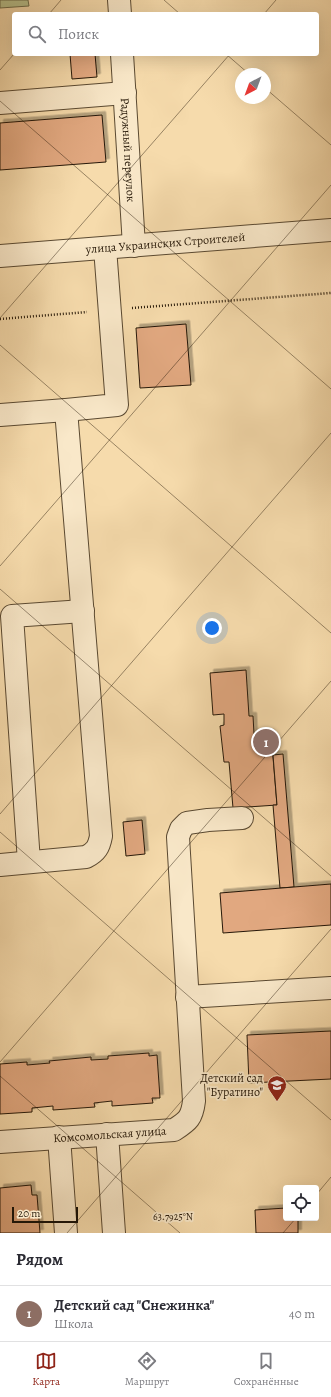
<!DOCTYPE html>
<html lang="ru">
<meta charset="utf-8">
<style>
:root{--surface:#fff;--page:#f7f7f7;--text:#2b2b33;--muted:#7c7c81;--line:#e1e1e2;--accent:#8f2418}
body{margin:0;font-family:Alegreya,serif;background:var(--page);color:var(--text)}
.controls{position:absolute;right:12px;bottom:12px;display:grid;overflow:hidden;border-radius:4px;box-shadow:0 4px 16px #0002}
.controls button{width:36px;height:36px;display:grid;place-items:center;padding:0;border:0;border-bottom:1px solid var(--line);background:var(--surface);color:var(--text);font:20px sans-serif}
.compass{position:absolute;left:235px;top:68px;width:36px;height:36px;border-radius:50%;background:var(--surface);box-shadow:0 4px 16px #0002;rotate:221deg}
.scale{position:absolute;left:12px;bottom:10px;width:66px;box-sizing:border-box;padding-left:4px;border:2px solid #261808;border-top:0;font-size:11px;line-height:14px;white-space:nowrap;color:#261808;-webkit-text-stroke:3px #f9e8c9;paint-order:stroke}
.you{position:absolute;left:212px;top:628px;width:14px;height:14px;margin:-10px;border:3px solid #fff;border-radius:50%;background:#1a73e8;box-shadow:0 0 0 6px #1a73e833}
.badge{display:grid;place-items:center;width:26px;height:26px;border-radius:50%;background:var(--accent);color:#fff;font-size:13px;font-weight:700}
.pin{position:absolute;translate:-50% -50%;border:2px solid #fff;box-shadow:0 1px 4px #0006}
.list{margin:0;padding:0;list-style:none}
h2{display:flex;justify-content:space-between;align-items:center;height:52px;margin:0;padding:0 16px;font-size:17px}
h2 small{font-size:13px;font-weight:400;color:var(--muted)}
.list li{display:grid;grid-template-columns:26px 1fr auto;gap:12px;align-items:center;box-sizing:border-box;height:56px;padding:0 16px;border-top:1px solid var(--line)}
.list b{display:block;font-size:15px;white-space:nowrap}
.list p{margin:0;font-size:13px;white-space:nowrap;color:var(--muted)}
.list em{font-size:13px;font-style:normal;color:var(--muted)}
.icon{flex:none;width:22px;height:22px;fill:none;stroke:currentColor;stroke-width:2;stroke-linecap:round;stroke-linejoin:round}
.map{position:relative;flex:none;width:331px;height:1233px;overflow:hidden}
.search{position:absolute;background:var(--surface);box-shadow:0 4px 16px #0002;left:12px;right:12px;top:12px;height:44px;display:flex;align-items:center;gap:10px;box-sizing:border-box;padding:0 14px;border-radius:4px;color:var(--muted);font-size:15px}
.sheet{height:108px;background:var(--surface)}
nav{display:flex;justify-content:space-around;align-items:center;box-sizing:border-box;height:56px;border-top:1px solid var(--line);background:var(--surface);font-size:11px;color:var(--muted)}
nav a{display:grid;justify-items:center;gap:2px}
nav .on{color:var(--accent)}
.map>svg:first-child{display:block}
.green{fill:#b7c18d;stroke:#6e6c4a}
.building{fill:#e1a880;stroke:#261808;filter:url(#shadow)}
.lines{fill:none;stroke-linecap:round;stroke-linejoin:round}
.minor-casing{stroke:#5a4931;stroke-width:24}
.path{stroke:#261808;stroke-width:2.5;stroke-dasharray:1 2;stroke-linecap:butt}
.minor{stroke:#f9e8c9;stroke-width:22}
.ticks{fill:none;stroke:#261808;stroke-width:1;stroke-opacity:0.45}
.labels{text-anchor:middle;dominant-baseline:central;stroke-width:3.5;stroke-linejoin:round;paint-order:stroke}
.street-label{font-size:12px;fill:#261808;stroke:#f9e8c9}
.poi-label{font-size:12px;fill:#261808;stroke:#f9e8c9;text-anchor:end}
.ticks-label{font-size:10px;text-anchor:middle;fill:#261808;stroke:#f9e8c9;stroke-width:3.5;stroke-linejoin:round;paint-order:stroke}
</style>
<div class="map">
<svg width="331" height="1233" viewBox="0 0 331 1233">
<defs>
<filter id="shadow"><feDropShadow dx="3.5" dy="-3.5" stdDeviation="0" flood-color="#0004"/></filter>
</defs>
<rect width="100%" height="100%" fill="#f6dbac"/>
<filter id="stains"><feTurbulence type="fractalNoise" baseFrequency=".005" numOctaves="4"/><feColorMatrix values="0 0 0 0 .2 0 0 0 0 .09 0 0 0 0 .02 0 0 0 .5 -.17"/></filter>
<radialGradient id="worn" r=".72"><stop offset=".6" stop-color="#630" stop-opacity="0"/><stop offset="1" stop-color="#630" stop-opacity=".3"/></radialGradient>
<polygon class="green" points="0,0 28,0 29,6 0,8"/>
<g class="building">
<polygon points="70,54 95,54 97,77 72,79"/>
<polygon points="102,115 106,162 0,170 0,123"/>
<polygon points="186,324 191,385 140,388 136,328"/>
<polygon points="246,670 249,716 253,716 254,734 271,733 277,805 233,808 229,762 224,762 220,726 224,725 224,714 213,715 210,673"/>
<polygon points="283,754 294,887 280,888 273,805 277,805 273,755"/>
<polygon points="142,820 145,854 126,856 123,822"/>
<polygon points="331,884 331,925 223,933 220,893"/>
<polygon points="331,1031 331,1079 249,1083 247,1035"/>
<polygon points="149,1053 149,1056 157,1055 160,1098 152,1098 153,1103 112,1106 112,1101 94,1103 95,1107 53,1110 53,1106 32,1108 32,1112 0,1114 0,1064 27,1062 27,1065 50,1063 49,1061 91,1057 91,1060 108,1059 108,1056"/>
<polygon points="31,1185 32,1195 37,1195 40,1233 0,1233 0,1188"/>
<polygon points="286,1208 286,1218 298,1218 298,1233 256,1233 255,1210"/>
</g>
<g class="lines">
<defs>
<g id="minor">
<polyline points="119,0 120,14"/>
<path id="s1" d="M122 54 134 246"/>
<polyline points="0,103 125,93"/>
<path id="s2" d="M0 256 331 230"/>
<polyline points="0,415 66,410"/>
<polyline points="29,862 12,616 83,611"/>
<path d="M0 865 86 857C96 852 99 847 101 836L66 410 117 405 105 248"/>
<polyline points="187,997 331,988"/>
<polyline points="107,1134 114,1233"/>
<polyline points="59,1137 66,1233"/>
<path id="s3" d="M0 1142 174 1130C188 1121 192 1118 194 1101L178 837 181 829 187 823 208 820 242 818"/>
</g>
</defs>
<use href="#minor" class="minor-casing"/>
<g class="path">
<polyline points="132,308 331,293"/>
<polyline points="0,319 87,312"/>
</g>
<use href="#minor" class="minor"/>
</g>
<path class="ticks" d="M164 0 180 14M49 14 61 0M264 14 276 0M226 54 249 74M0 70 14 54M265 88 331 145M0 101 331 389M0 318 230 54M0 345 331 633M0 566 331 185M0 589 331 876M0 814 331 433M0 832 331 1120M0 1062 331 681M0 1076 180 1233M316 1195 331 1177M67 1233 331 929M283 1233 296 1218"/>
<defs>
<symbol id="school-pin" viewBox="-11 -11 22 30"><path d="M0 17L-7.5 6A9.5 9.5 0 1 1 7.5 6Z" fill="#8f2418" stroke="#f9e8c9"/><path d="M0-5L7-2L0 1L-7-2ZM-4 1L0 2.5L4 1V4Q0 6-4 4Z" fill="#fff"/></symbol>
</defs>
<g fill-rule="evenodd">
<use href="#school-pin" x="266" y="1074" width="22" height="30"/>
</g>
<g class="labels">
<g class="street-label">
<text stroke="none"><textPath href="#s1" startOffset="96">Радужный переулок</textPath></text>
<text stroke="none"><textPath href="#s2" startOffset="166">улица Украинских Строителей</textPath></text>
<text stroke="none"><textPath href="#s3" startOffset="110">Комсомольская улица</textPath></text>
</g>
<g class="poi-label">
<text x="263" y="1078">Детский сад<tspan x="263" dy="14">"Буратино"</tspan></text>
</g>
</g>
<g class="ticks-label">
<text x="173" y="1220">63.7925°N</text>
</g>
<rect width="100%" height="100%" filter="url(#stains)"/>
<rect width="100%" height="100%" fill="url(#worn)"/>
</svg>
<div class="controls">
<button><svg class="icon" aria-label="locate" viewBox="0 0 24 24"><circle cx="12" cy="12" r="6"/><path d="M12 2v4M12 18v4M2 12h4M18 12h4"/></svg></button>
</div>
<svg class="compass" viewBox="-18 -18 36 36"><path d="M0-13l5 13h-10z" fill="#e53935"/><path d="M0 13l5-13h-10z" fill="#7c7c81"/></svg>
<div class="scale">20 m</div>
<div class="you"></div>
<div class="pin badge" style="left:266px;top:742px;background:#8d6e63">1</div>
<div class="search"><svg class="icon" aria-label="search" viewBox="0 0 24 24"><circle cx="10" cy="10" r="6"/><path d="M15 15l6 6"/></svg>Поиск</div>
</div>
<section class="sheet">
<h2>Рядом<small></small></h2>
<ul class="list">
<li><span class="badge" style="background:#8d6e63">1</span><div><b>Детский сад &quot;Снежинка&quot;</b><p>Школа</p></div><em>40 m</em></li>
</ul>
</section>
<nav>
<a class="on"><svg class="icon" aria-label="map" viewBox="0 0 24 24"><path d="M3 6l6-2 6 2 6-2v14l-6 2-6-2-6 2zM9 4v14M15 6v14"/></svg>Карта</a>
<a><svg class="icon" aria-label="directions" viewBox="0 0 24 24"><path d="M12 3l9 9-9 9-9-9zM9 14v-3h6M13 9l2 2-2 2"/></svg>Маршрут</a>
<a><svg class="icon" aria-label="saved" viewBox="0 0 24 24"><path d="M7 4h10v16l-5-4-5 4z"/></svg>Сохранённые</a>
</nav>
